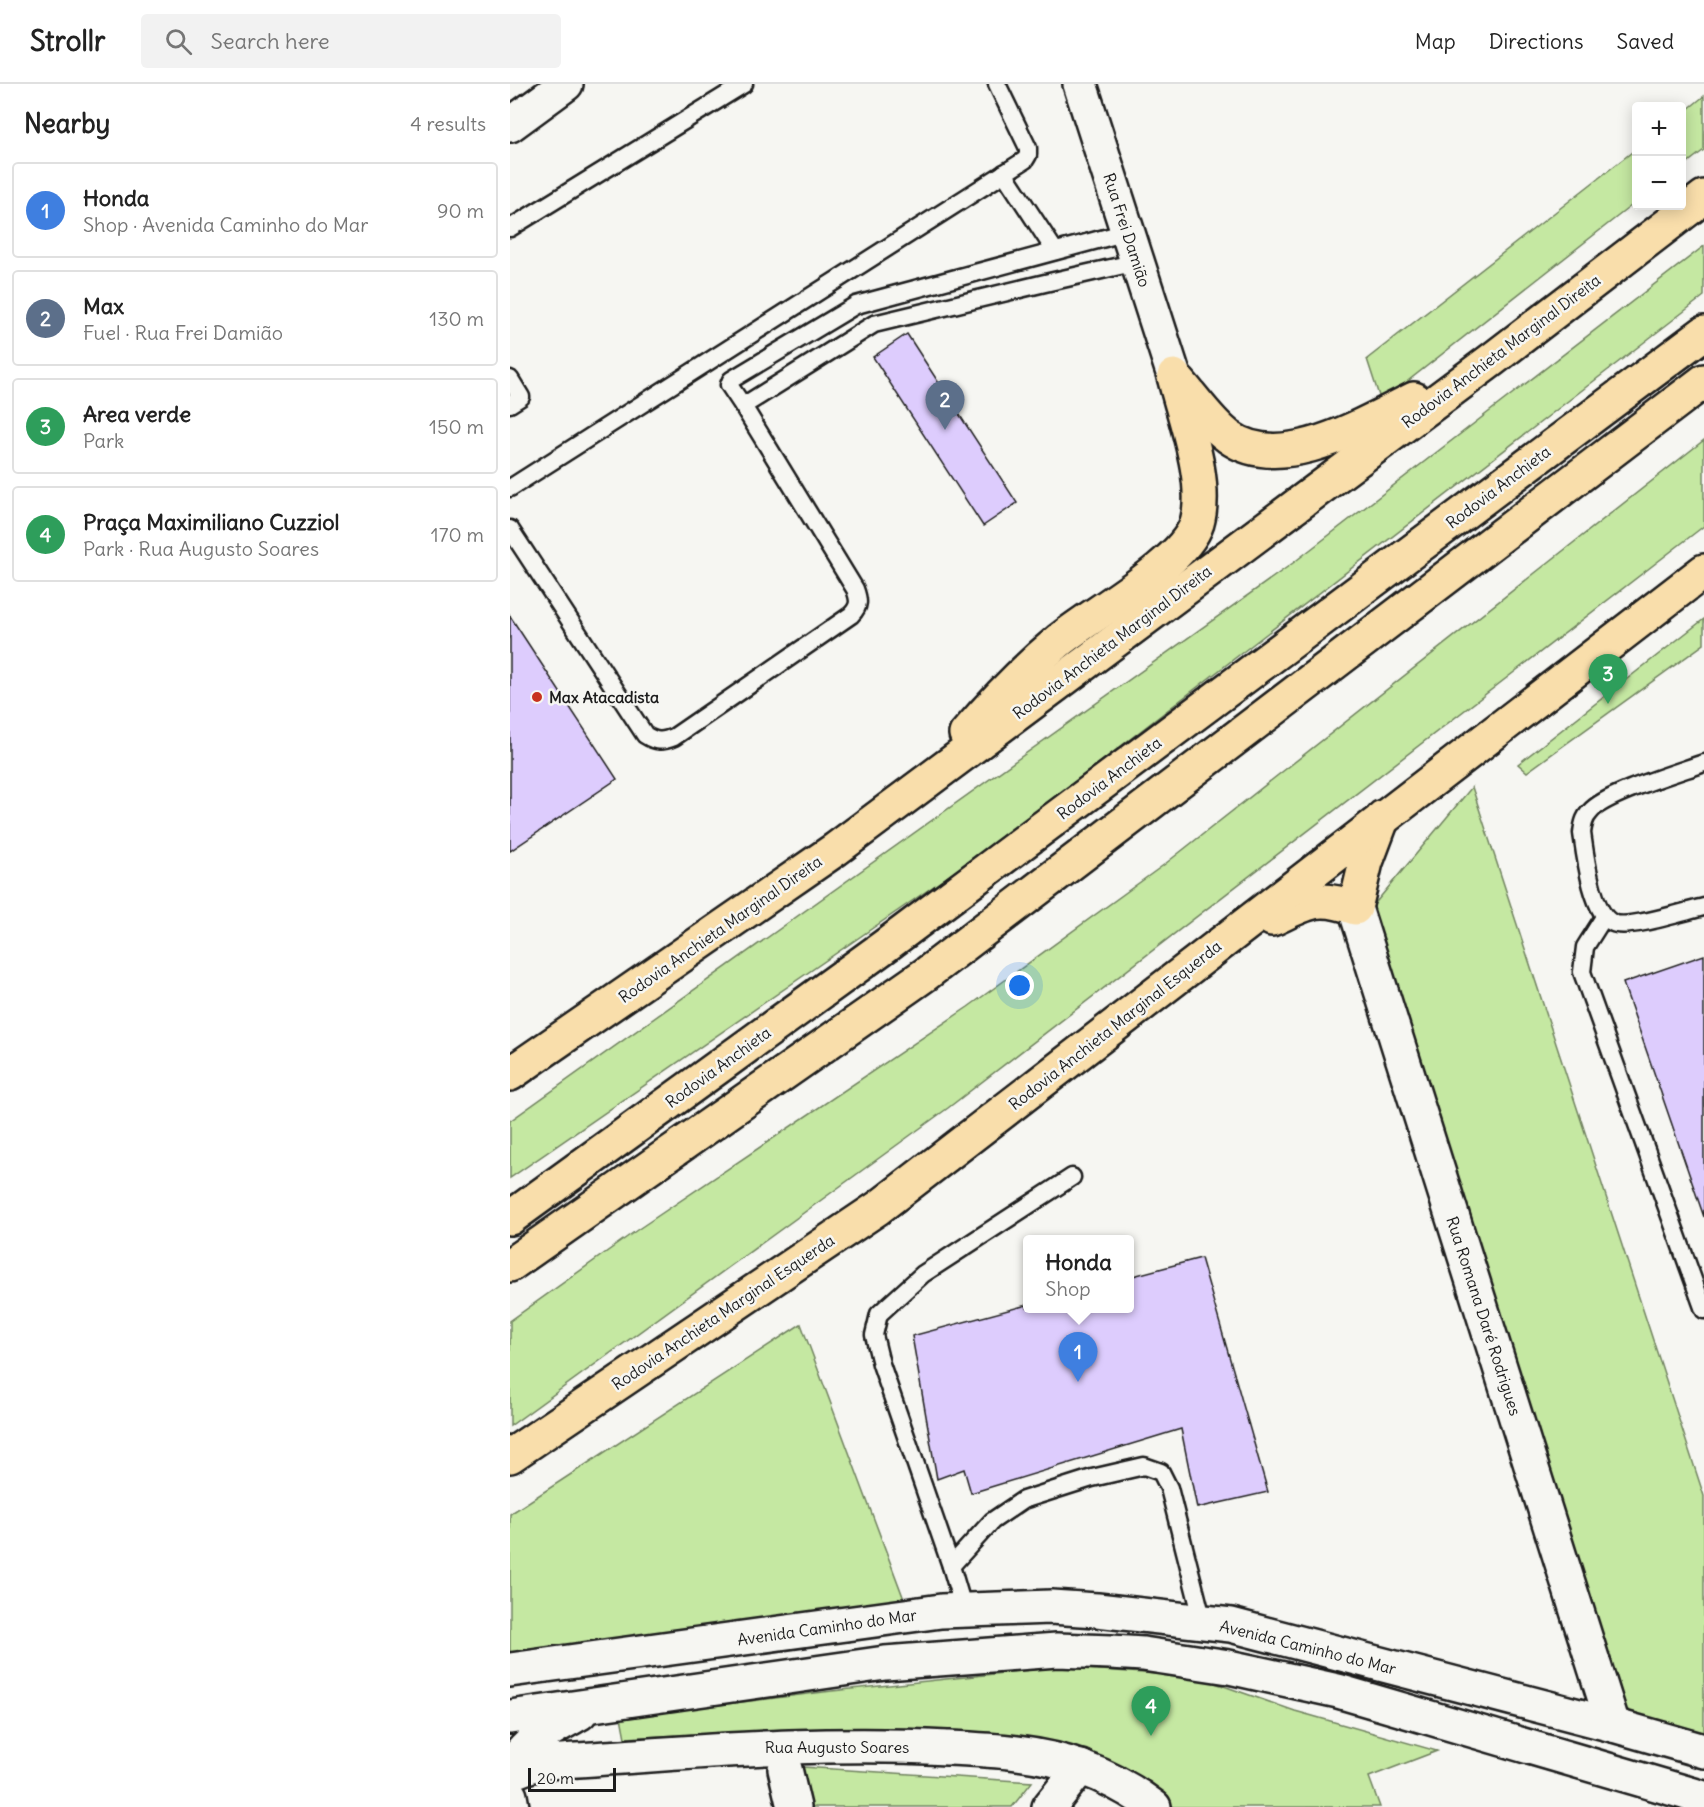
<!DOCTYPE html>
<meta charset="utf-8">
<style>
:root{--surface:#fff;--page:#f2f2f2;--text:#222;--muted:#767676;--line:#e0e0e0;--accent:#c8321e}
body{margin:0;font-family:Delius,sans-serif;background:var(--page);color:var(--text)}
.controls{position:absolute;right:18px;top:18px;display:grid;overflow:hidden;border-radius:6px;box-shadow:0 3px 15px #0003}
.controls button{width:54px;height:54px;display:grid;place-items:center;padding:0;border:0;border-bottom:2px solid var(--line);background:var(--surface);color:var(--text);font:30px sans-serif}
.scale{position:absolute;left:18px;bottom:15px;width:88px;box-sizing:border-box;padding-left:6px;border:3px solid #1c1c1c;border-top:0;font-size:16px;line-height:21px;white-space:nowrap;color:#1c1c1c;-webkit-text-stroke:4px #f6f6f2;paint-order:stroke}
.you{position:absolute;left:510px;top:902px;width:21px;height:21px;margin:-15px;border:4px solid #fff;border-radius:50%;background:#1a73e8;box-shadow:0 0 0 9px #1a73e833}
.badge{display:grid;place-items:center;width:39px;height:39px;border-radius:50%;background:var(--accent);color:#fff;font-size:20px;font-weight:700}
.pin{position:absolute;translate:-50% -50px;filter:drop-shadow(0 2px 3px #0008)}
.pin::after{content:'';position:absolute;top:32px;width:21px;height:18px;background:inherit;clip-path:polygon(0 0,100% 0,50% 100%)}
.popup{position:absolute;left:513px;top:1151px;width:111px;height:78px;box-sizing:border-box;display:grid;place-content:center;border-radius:6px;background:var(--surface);filter:drop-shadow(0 2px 4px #0005);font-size:20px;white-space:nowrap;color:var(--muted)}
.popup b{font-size:22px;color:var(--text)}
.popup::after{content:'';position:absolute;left:50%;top:100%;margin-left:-12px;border:12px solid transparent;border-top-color:var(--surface)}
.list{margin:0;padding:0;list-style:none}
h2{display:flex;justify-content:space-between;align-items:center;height:78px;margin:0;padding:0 24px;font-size:26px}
h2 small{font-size:20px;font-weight:400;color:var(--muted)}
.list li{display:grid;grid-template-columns:39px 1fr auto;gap:18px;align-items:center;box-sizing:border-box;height:96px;margin:0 12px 12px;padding:0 12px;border:2px solid var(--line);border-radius:6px}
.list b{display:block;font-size:22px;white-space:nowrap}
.list p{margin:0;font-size:20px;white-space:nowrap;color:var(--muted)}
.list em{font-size:20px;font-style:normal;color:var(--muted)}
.icon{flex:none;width:33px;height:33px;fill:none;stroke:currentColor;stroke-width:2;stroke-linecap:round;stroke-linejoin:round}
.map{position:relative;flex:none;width:1194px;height:1723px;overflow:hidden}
header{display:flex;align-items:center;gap:36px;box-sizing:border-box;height:84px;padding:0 30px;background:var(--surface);border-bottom:2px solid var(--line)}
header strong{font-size:28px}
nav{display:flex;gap:33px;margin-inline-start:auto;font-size:21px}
.search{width:420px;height:54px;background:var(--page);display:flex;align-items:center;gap:15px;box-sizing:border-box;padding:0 21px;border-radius:6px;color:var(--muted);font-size:22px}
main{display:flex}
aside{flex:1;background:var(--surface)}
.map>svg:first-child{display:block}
.green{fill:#c5e8a2;stroke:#70825f;stroke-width:1.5}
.building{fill:#ddccfd;stroke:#1c1c1c;stroke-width:1.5}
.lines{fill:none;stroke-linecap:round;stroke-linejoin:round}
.lane-casing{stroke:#1c1c1c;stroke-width:21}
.street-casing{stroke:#1c1c1c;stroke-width:38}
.secondary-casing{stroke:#1c1c1c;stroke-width:38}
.highway-casing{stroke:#1c1c1c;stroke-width:38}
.lane{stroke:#f6f6f2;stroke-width:16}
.street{stroke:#f6f6f2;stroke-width:33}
.secondary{stroke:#f6f6f2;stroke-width:33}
.highway{stroke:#f9deab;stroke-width:33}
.poi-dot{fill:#c8321e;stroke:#f6f6f2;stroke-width:2}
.labels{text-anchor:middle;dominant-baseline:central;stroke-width:5;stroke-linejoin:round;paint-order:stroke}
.street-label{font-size:16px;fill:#1c1c1c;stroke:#f6f6f2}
.poi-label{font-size:16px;font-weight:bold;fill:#1c1c1c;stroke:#f6f6f2;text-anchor:start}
</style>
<header>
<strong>Strollr</strong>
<div class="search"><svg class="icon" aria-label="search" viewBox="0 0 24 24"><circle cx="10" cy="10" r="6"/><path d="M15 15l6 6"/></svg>Search here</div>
<nav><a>Map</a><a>Directions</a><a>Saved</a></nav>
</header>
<main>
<aside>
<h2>Nearby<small>4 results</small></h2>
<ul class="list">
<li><span class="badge" style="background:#3f7fe0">1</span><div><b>Honda</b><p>Shop · Avenida Caminho do Mar</p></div><em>90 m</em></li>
<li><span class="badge" style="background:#5c6f8a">2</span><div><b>Max</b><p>Fuel · Rua Frei Damião</p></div><em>130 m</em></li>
<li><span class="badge" style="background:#2e9e5b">3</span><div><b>Area verde</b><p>Park</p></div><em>150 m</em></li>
<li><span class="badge" style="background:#2e9e5b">4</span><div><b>Praça Maximiliano Cuzziol</b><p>Park · Rua Augusto Soares</p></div><em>170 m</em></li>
</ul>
</aside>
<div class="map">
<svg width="1194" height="1723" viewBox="0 0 1194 1723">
<rect width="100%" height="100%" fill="#f6f6f2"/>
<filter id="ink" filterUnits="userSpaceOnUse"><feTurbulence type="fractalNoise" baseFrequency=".0167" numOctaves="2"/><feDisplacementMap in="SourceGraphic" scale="12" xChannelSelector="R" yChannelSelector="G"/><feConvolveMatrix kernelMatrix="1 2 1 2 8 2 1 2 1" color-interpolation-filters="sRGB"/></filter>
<g filter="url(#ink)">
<g class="green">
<polygon points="1194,12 1194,66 1172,83 1172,30"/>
<polygon points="1126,65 1126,118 871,318 857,275"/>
<polygon points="1194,162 1194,212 479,764 0,1094 0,1037 783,479"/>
<polygon points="1194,356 1194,442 438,1024 0,1342 0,1237 127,1146 458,923 655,780"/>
<polygon points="1194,535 1194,560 1017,688 1008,680"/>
<polygon points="962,703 1194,1412 1194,1659 1120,1637 862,823"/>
<polygon points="291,1240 395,1518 0,1571 0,1430"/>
<polygon points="550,1583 688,1593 785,1627 927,1667 859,1693 870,1723 660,1723 628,1696 366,1649 246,1647 115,1654 111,1633 322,1607"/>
<polygon points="292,1683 522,1698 502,1723 301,1723"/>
</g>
<g class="building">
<polygon points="397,250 507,419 473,442 363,273"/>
<polygon points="0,532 107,695 0,767"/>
<polygon points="1194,871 1194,1133 1113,899"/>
<polygon points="691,1174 758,1408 687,1424 671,1345 461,1409 454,1385 427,1395 402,1252 517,1221 517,1224 619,1224 619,1193"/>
</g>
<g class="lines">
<defs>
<g id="lane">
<polyline points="494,89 545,167"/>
<polyline points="0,144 234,0"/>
<polyline points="617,148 346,221 221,296 219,301 233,322 364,240 535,199 627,178"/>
<polyline points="0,295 11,313 0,320"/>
<polyline points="0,404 515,76 518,71 518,64 487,0"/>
<path d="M0 445 135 651C146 658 152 658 164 653L341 531C350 522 349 516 345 505L233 322"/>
<path d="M1194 679C1169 688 1094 710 1080 728 1074 734 1073 741 1072 749 1075 770 1082 830 1103 839 1118 846 1176 827 1194 823"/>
<polyline points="1094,833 1075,863 1072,888 1194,1226"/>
<polyline points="441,1482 371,1280 364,1251 369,1230 413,1190 562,1093"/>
<polyline points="454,1526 441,1482 482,1437 513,1416 582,1394 634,1382 651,1388 659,1404 693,1538"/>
</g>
<g id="street">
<polyline points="570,0 664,292"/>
<polyline points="0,41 56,0"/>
<polyline points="845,824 1103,1641"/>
<polyline points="275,1685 284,1723"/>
<path d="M0 1689 19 1682 36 1678C170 1670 303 1656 437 1664 481 1666 530 1668 572 1684 597 1693 623 1707 644 1723"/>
<polyline points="539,1723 571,1683"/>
</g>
<g id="secondary">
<polyline points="0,1586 431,1527 541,1523 587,1526 721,1541 1103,1641 1194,1667"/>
<polyline points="0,1633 375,1579 547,1566 601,1568 633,1570 719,1583 828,1607 1194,1714"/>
<path d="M0 1688C11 1658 44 1644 70 1629"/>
<polyline points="0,1712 2,1723"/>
</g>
<g id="highway">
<path d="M669 298C685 316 700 339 719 353 772 391 855 339 904 315"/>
<path d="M456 650C485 616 515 585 550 556 584 528 674 480 687 439 699 398 674 333 664 292"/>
<path d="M762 835C798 819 806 810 845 824L856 778 873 733"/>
<polyline points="0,990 326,765 983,275 1194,113"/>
<polyline points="0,1134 375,862 1194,249"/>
<polyline points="0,1181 416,890 1194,297"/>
<polyline points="0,1372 368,1124 1194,487"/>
</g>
</defs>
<use href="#lane" class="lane-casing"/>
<use href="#street" class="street-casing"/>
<use href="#secondary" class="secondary-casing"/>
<use href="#highway" class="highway-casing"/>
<use href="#lane" class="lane"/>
<use href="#street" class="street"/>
<use href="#secondary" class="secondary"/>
<use href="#highway" class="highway"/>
</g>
</g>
<circle class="poi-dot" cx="27" cy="613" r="6"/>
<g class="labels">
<g class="street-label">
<text transform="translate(617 146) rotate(72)">Rua Frei Damião</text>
<text transform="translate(991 267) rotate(-37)">Rodovia Anchieta Marginal Direita</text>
<text transform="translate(988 403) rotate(-37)">Rodovia Anchieta</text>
<text transform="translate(602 558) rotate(-37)">Rodovia Anchieta Marginal Direita</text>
<text transform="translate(599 694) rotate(-37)">Rodovia Anchieta</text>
<text transform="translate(210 845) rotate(-35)">Rodovia Anchieta Marginal Direita</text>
<text transform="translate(605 941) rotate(-38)">Rodovia Anchieta Marginal Esquerda</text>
<text transform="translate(208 983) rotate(-36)">Rodovia Anchieta</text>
<text transform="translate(213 1228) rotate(-34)">Rodovia Anchieta Marginal Esquerda</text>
<text transform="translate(974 1232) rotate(72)">Rua Romana Daré Rodrigues</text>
<text transform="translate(317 1543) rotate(-8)">Avenida Caminho do Mar</text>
<text transform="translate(798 1563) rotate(14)">Avenida Caminho do Mar</text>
<text x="327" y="1663">Rua Augusto Soares</text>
</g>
<g class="poi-label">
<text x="39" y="613">Max Atacadista</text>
</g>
</g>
</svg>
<div class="controls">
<button>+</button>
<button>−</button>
</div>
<div class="scale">20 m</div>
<div class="you"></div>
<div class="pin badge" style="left:568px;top:1298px;background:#3f7fe0">1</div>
<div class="popup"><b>Honda</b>Shop</div>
<div class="pin badge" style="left:435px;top:346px;background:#5c6f8a">2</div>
<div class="pin badge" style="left:1098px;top:620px;background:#2e9e5b">3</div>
<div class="pin badge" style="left:641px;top:1652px;background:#2e9e5b">4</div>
</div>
</main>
